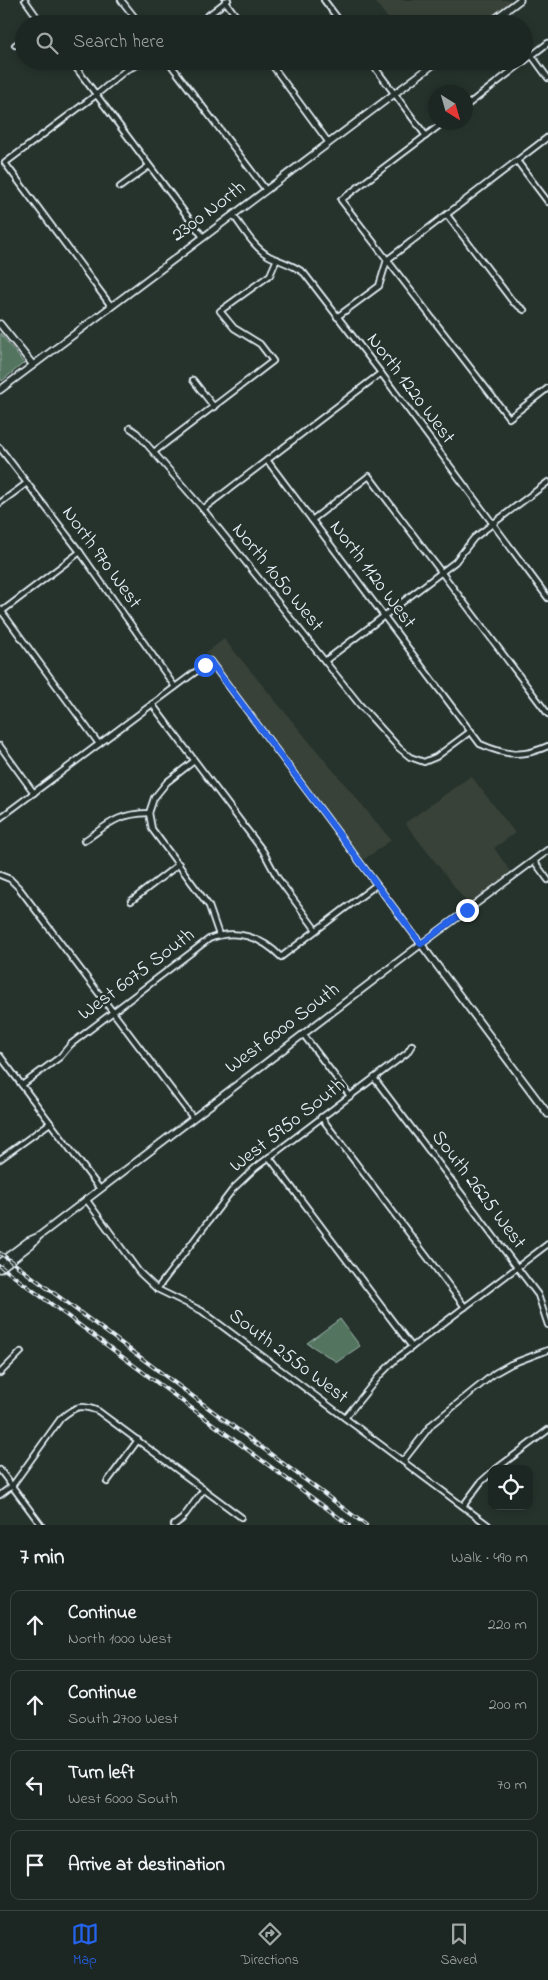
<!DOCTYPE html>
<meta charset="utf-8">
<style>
:root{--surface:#1c2622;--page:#29322f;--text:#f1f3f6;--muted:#a0a5a5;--line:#3a4340;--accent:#2563eb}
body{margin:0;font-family:"Indie Flower",sans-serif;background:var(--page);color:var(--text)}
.controls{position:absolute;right:15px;bottom:15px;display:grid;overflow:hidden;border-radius:10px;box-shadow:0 2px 8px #0003}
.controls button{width:45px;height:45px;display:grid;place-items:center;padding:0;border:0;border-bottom:1px solid var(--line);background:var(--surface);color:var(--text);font:25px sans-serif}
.compass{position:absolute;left:428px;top:85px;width:45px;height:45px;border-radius:50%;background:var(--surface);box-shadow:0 2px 8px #0003;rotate:143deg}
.stop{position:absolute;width:15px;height:15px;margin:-11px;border:4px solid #2563eb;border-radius:50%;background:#fff}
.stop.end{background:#2563eb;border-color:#fff;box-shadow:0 1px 5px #0008}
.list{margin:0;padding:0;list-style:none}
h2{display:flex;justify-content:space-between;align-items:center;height:65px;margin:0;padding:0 20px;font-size:21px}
h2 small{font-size:16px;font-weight:400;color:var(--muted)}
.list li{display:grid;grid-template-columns:32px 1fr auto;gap:15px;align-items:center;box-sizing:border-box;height:70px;margin:0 10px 10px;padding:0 10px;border:1px solid var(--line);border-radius:10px}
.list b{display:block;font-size:19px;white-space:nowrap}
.list p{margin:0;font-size:16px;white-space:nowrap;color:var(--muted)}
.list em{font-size:16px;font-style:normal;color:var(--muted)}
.icon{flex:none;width:28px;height:28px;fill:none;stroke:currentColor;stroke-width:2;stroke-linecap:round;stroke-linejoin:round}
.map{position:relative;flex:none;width:548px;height:1525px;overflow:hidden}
.search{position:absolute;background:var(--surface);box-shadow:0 2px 8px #0003;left:15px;right:15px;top:15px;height:55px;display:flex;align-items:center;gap:12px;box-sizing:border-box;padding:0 18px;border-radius:28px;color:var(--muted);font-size:19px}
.sheet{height:385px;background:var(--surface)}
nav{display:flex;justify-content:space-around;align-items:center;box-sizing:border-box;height:70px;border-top:1px solid var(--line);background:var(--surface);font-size:14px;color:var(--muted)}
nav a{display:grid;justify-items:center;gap:2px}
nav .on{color:var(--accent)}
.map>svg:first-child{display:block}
.built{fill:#394237}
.green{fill:#53745f;stroke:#9eb2ac}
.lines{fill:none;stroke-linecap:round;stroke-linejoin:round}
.minor-casing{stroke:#e8f1f8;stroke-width:8}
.tertiary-casing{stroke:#e8f1f8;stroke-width:9}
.minor{stroke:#26332d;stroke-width:4.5}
.tertiary{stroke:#26332d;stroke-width:5.5}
.rail-casing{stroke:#e8f1f8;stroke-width:4}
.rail{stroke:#26332d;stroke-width:2;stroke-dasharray:5.5;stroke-linecap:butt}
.route{stroke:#2563eb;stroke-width:6}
.labels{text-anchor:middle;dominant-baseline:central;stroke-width:5;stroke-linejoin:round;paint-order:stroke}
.street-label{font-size:20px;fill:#e8f1f8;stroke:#26332d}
</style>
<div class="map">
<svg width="548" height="1525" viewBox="0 0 548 1525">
<rect width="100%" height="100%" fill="#26332d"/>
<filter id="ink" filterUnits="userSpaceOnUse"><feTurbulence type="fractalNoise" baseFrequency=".02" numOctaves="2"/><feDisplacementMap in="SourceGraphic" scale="10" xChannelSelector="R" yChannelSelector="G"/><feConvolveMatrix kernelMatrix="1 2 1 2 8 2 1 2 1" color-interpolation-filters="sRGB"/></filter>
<g filter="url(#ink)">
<g class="built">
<polygon points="374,0 513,0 481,24 392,24"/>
<polygon points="224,639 391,840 362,861 206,653"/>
<polygon points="471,776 515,833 494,848 511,872 468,904 405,823"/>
</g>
<g class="green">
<polygon points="0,333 24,363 2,381 0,378"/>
<polygon points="340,1319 360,1346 337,1362 307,1343"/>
</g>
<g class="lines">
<defs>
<g id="minor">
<polyline points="25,0 42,24"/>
<polyline points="121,0 140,24"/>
<polyline points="324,0 342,24"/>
<polyline points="225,1 242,24"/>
<polyline points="197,24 228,0"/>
<polyline points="15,45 24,39"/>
<polyline points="532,56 548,78"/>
<polyline points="71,61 203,237"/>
<polyline points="168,61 266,190"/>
<polyline points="269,61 329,143"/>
<polyline points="370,61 426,136"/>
<polyline points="466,106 548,43"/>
<polyline points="444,122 341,200 509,418 548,388"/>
<polyline points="517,161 548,202"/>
<polyline points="120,187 149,166"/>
<path d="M233 215C243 228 253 247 269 256 281 262 292 264 304 273L381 373 548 598"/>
<polyline points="447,215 513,302 524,310"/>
<polyline points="111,306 5,163 96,95 126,70 146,61"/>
<polyline points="337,317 379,286 387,260 548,137"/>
<polyline points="193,380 214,407"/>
<polyline points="130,428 137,433 203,509 360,705 399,748 410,757 424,762 436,757 471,731"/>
<polyline points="0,448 80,552 175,687"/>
<polyline points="154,452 273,361 260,344 234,328 220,311 270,275 277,259"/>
<path d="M267 460 480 744C505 755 522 758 548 746"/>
<polyline points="0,503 27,483"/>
<polyline points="203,509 381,373"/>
<polyline points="312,520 369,476 548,714"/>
<polyline points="0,609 99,744"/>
<polyline points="1,612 80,552"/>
<polyline points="325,661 455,562 474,538 548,482"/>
<polyline points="152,704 263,851 277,877 316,930"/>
<polyline points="0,746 34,793"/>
<polyline points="149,813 152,829 209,906 219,935"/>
<polyline points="0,818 210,661 421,944"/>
<path d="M84 841C110 823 117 814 149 813L154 798 167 782 194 761"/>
<polyline points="534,861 548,880"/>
<polyline points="0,875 10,879 19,888 193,1118"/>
<polyline points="131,901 179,864"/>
<polyline points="303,1034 350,1096"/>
<polyline points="0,1056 100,1189"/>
<polyline points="374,1078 538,1295 548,1325"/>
<path d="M22 1085 60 1057 71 1044 209 939C235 928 262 937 281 957L376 885"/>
<polyline points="321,1117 465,1307"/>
<polyline points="269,1157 412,1347"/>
<polyline points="0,1159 50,1123"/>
<polyline points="86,1199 139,1272 157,1289 202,1311 488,1525"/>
<polyline points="157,1289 233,1189 255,1168 407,1053 412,1045"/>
<polyline points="0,1373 21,1352"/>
<polyline points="345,1418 380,1375 396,1359 548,1244"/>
<polyline points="403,1461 432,1424 495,1373 511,1364 548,1350"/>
<polyline points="496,1469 548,1430"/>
<polyline points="0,1470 41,1525"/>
<polyline points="107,1482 138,1440"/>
<path d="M0 1495 12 1486 61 1418C76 1406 80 1404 98 1411L241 1517"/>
<polyline points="463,1506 481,1482 492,1472"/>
<polyline points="174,1525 182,1519 204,1489"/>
</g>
<g id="tertiary">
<polyline points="488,24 520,0"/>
<polyline points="0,324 33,365"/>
<polyline points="0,390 438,61"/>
<polyline points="421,944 548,1114"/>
<polyline points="0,1262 28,1241 37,1237"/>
<polyline points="0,1269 32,1244 39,1236 416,948 548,850"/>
</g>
</defs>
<use href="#minor" class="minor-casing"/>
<use href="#tertiary" class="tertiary-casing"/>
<use href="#minor" class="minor"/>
<use href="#tertiary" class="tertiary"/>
<defs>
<g id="rail">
<polyline points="0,1253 366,1525"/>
<polyline points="0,1266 349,1525"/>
</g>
</defs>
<use href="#rail" class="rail-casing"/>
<use href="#rail" class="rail"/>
</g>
</g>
<g class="lines" filter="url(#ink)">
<polyline class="route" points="205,665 210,661 421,944 467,910"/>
</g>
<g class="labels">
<g class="street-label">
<text transform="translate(209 212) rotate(-37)">2300 North</text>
<text transform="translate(410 389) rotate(53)">North 1220 West</text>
<text transform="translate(101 558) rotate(54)">North 970 West</text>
<text transform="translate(372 575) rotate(53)">North 1120 West</text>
<text transform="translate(277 578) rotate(51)">North 1050 West</text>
<text transform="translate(137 975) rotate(-37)">West 6075 South</text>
<text transform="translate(283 1029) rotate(-37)">West 6000 South</text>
<text transform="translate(288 1126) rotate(-38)">West 5950 South</text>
<text transform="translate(478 1190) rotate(53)">South 2625 West</text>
<text transform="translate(288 1357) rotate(37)">South 2550 West</text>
</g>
</g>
</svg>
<div class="controls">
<button><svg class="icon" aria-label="locate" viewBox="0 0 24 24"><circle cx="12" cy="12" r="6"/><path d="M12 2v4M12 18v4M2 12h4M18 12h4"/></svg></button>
</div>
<svg class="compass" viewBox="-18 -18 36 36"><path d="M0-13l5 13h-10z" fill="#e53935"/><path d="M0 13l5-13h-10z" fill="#a0a5a5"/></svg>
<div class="stop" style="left:205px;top:665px"></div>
<div class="stop end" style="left:467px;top:910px"></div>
<div class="search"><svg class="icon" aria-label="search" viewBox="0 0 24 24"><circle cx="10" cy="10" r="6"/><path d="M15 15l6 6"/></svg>Search here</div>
</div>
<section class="sheet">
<h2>7 min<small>Walk · 490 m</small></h2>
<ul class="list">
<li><svg class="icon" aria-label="ahead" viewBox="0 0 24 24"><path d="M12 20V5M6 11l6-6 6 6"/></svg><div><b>Continue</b><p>North 1000 West</p></div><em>220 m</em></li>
<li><svg class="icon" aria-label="ahead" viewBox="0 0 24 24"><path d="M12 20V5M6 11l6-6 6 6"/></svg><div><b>Continue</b><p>South 2700 West</p></div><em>200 m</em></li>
<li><svg class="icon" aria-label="left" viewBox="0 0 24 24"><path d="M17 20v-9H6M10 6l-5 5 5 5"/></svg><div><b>Turn left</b><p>West 6000 South</p></div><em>70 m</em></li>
<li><svg class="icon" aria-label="arrive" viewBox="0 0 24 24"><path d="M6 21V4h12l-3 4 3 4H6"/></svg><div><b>Arrive at destination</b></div></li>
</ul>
</section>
<nav>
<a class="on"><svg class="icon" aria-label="map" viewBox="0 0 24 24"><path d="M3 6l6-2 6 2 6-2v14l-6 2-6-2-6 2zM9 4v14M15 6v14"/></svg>Map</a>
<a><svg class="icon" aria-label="directions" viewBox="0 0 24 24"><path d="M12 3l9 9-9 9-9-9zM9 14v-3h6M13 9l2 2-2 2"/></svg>Directions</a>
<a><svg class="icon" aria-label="saved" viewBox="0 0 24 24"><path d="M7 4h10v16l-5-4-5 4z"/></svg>Saved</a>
</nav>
